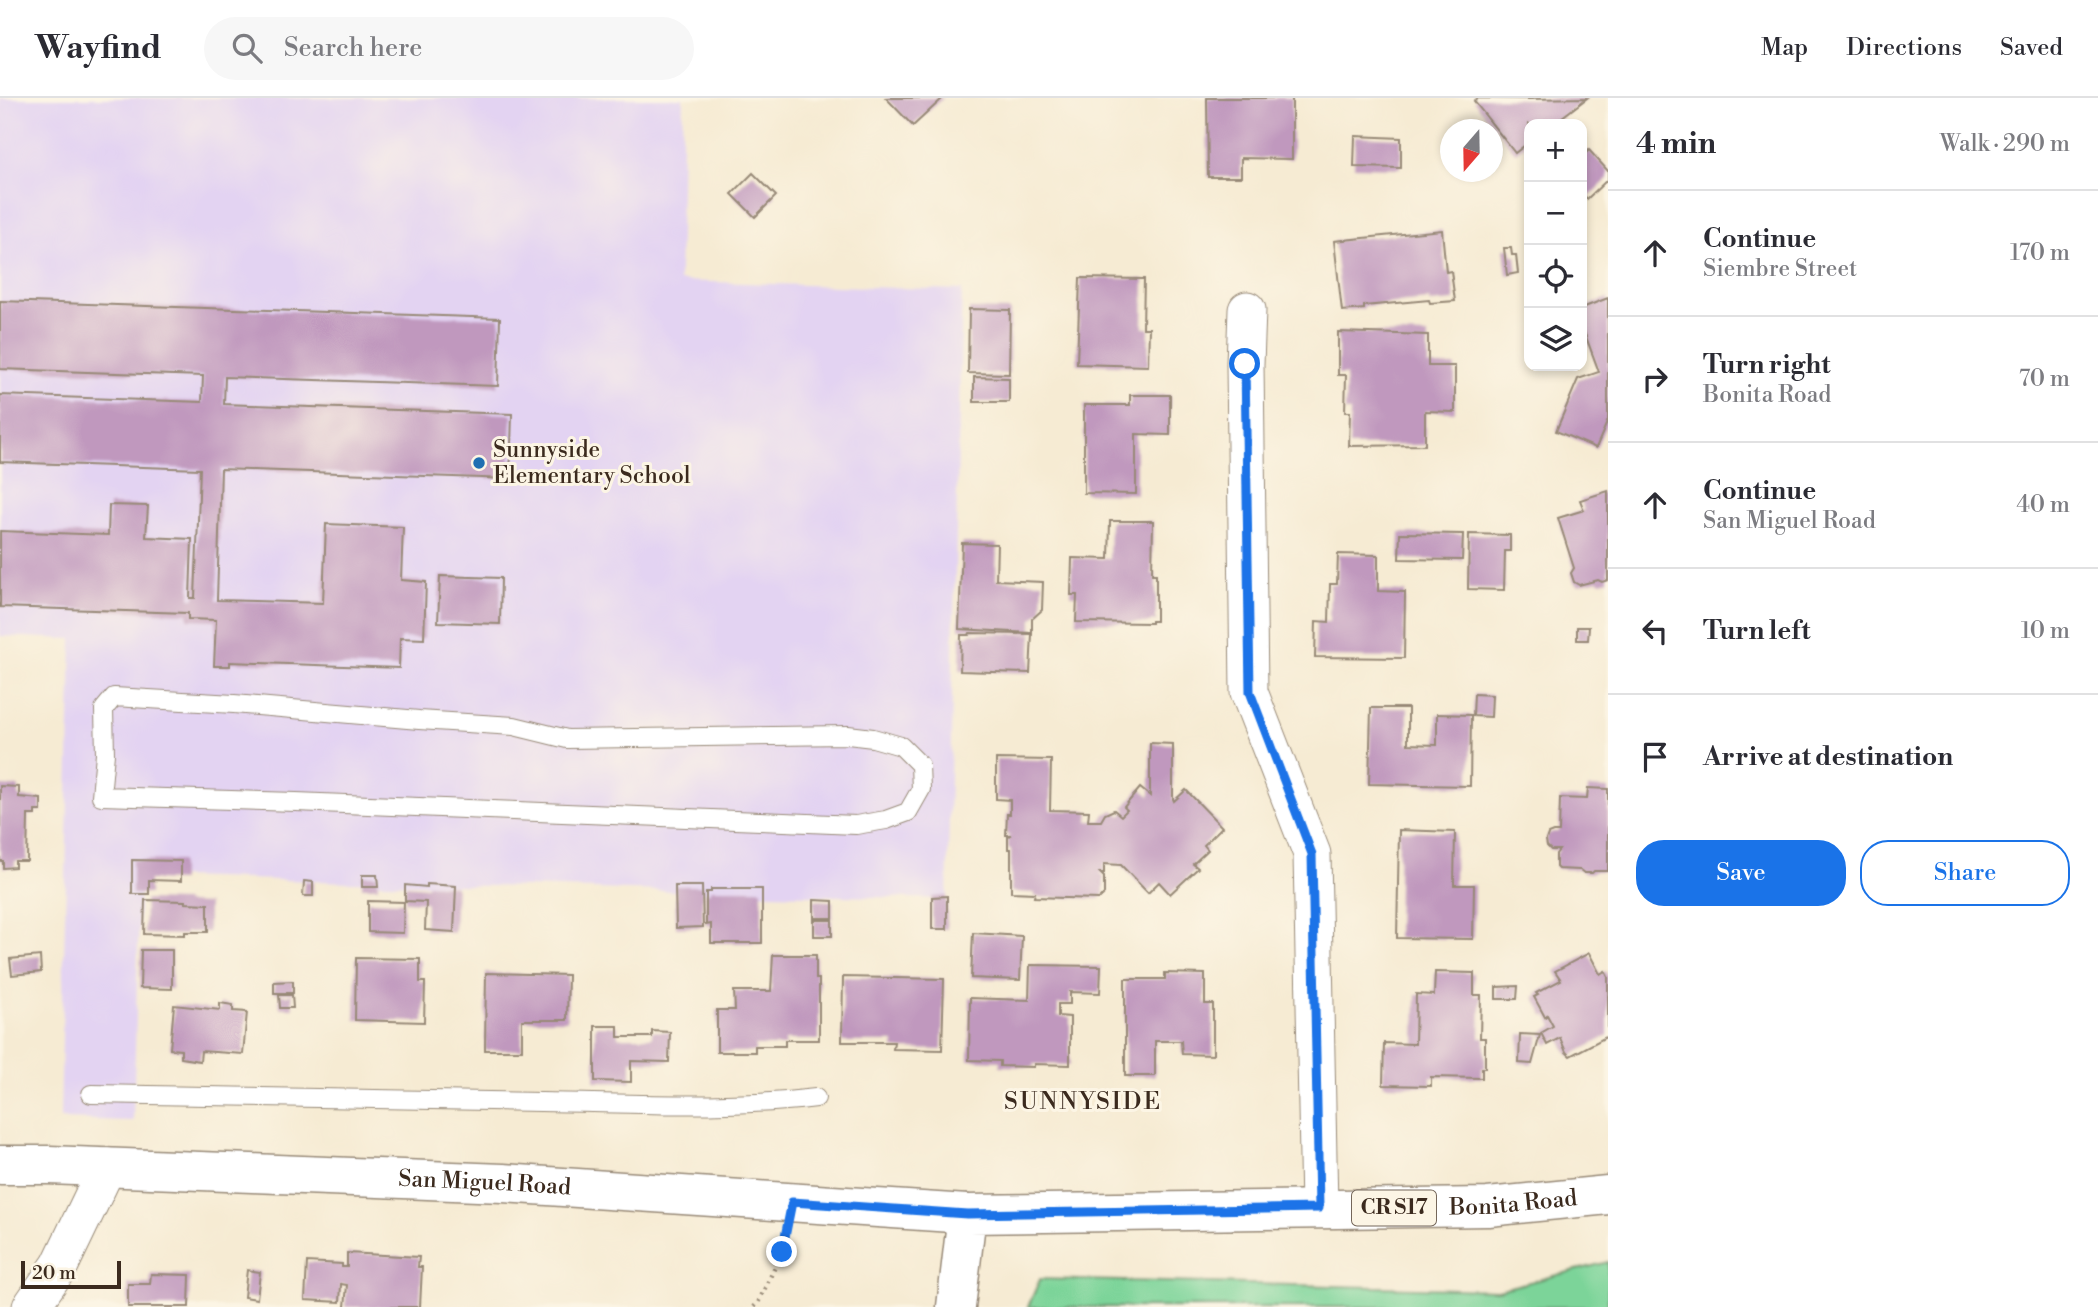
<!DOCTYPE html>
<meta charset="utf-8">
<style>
:root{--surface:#fff;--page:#f7f7f7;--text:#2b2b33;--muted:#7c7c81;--line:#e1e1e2;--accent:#1a73e8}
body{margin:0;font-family:"Libre Bodoni",serif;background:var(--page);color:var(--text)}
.controls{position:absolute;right:21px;top:21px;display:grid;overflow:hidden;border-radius:14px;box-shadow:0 4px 10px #0003}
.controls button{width:63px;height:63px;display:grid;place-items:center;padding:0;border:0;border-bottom:2px solid var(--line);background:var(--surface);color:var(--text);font:35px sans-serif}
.compass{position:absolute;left:1440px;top:21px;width:63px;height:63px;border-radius:50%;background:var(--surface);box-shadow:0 4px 10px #0003;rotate:200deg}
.scale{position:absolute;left:21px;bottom:18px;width:100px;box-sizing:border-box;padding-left:7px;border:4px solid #3b2a1e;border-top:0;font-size:19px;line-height:24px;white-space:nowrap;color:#3b2a1e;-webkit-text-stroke:5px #fcf5e5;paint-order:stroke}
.stop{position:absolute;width:21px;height:21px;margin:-16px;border:5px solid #1a73e8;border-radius:50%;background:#fff}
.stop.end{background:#1a73e8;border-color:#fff;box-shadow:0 2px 7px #0008}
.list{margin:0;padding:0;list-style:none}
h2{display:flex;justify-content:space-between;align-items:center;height:91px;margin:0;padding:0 28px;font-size:30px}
h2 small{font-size:23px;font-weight:400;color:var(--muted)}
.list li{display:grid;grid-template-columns:46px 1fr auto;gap:21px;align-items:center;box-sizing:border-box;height:126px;padding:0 28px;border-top:2px solid var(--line)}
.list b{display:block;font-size:26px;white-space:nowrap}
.list p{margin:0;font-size:23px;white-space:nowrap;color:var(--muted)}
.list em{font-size:23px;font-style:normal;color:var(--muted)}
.actions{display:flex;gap:14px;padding:21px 28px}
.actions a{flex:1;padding:16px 0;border:2px solid var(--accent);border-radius:28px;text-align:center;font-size:24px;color:var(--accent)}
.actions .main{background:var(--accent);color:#fff}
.icon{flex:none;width:38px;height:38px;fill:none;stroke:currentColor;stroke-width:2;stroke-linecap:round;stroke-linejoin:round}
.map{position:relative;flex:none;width:1608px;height:1209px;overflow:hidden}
header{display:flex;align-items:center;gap:42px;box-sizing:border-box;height:98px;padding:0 35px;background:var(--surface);border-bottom:2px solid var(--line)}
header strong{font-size:33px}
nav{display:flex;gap:38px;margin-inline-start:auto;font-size:24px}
.search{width:490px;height:63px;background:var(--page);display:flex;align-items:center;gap:18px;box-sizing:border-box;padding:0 24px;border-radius:38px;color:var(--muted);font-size:26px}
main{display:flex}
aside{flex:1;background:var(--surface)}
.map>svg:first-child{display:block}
.built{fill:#e3d3f2}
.green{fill:#7cd499;stroke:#5c7f5c;stroke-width:2}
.building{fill:#c098be}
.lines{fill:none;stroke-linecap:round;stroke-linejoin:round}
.lane-casing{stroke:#988a78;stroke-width:20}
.street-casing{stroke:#988a78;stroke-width:39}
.secondary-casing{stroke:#988a78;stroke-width:41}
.primary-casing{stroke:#988a78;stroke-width:41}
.path{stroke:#988a78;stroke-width:4.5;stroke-dasharray:2 5;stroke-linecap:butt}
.lane{stroke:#fff;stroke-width:18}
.street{stroke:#fff;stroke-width:37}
.secondary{stroke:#fff;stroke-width:38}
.primary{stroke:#fff;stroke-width:38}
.route{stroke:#1a73e8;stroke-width:9}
.poi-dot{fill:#1f6fb2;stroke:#fcf5e5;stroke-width:2.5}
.labels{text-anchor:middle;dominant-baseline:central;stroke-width:6;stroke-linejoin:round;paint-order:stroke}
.shield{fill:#fcf5e5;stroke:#75675a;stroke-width:2}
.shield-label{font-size:21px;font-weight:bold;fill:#3b2a1e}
.poi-label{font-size:23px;fill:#3b2a1e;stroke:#fcf5e5;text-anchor:start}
.street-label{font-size:23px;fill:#3b2a1e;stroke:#fcf5e5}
.neighbourhood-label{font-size:24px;letter-spacing:2px;fill:#3b2a1e;stroke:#fcf5e5}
</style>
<header>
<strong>Wayfind</strong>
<div class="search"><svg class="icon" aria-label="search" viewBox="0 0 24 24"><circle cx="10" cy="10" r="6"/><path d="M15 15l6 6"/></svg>Search here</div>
<nav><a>Map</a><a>Directions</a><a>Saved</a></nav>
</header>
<main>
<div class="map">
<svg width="1608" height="1209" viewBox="0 0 1608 1209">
<rect width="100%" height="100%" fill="#fcf5e5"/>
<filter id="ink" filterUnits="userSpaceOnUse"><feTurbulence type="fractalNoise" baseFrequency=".0143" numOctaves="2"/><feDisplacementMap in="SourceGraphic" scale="14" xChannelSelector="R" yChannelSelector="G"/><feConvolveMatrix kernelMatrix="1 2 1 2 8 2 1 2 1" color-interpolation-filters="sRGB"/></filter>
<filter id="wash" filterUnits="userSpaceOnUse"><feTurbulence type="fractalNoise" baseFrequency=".00686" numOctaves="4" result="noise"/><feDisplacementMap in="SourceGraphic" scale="28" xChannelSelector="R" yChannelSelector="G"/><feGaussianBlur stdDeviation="1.57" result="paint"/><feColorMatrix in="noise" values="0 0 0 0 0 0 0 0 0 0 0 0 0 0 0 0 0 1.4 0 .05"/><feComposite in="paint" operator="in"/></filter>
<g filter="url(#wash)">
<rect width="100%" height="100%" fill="#f6ebd3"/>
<polygon class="built" points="0,0 683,0 679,183 962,192 947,801 140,778 133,1023 60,1021 72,541 0,538"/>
<polygon class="green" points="1608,1164 1608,1209 1028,1209 1040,1181 1498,1192"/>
<g id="blocks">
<g class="building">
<polygon points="886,0 943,0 913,28"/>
<polygon points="1207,0 1292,0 1292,61 1241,60 1241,79 1208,79"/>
<polygon points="1478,0 1528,1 1587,0 1553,26 1529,26 1529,44 1515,55 1474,3"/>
<polygon points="1355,38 1401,40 1401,70 1354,69"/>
<polygon points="1589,52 1608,73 1608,81 1587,101 1582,95 1582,59"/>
<polygon points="753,75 776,98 755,119 732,96"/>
<polygon points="1442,132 1446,174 1451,173 1455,203 1430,205 1429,202 1364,208 1364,211 1342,213 1334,143"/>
<polygon points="1504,150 1511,150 1512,157 1516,157 1518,175 1507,177"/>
<polygon points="1080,180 1144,181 1143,230 1149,230 1148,268 1077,266"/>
<polygon points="1608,200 1608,322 1596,350 1556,333 1578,281 1599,274 1582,228 1582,210"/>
<polygon points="0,203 500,220 498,288 225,279 224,306 512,316 510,381 221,371 217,502 323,505 326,426 403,429 401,482 426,484 424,541 400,540 399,570 230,564 230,568 214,568 216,522 188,521 188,515 0,509 0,433 108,437 109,407 148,408 146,439 192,441 190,500 195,500 200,371 0,364 0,297 202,304 203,278 0,271"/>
<polygon points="969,211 1010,212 1009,276 968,275"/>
<polygon points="1338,234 1428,237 1428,268 1455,268 1455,314 1425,313 1425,347 1349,348 1350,314 1345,314 1346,277 1338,277"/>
<polygon points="974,279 1009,280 1009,304 974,304"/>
<polygon points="1130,297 1170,297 1170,337 1136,336 1136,396 1084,395 1084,307 1130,307"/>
<polygon points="1608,393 1608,482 1602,484 1598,482 1579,487 1574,484 1571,475 1574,470 1558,420 1584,412 1580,402"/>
<polygon points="1110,423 1153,423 1152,476 1156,476 1156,523 1151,523 1151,525 1076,524 1077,497 1071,497 1072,460 1109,461"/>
<polygon points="1400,435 1463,436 1462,462 1399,461"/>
<polygon points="1469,436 1510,437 1510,453 1505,453 1504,492 1468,491"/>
<polygon points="962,445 997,446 996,482 1043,484 1042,512 1032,521 1032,535 959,531"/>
<polygon points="1338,456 1378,457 1378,493 1405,494 1404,560 1315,559 1316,523 1329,524 1330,486 1337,486"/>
<polygon points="440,478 501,480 500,526 438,524"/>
<polygon points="1577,529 1589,529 1588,542 1577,542"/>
<polygon points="970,535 1032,536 1030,575 960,573 961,537 969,537"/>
<polygon points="1474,596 1492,597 1491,619 1473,618"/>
<polygon points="1371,610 1408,610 1408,646 1437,647 1437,616 1471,617 1470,688 1369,686"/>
<polygon points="1150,645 1173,646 1173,701 1174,703 1186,692 1222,729 1204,747 1208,752 1193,766 1198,770 1170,796 1159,784 1148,795 1121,767 1104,766 1104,775 1100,775 1104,779 1104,796 1099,801 1034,799 1035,795 1011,794 1011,751 1008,751 1008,738 1011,737 1006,737 1007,716 1010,716 1010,702 996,701 996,661 1051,662 1050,712 1089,713 1088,723 1101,723 1105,716 1114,712 1121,718 1127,712 1124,709 1140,690 1150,698"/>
<polygon points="0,688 19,689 19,699 41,701 41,713 35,713 35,717 28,717 27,763 15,763 15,769 3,770 3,763 0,763"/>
<polygon points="1588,690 1608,691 1608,773 1594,773 1592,775 1584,775 1580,772 1558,771 1556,769 1556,756 1559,752 1551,752 1547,748 1546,742 1548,736 1553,734 1559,734 1560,700 1587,701"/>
<polygon points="1399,732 1455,734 1454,787 1474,787 1473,841 1397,840"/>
<polygon points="132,762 181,763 181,783 149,782 149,796 132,796"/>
<polygon points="362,777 377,777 378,789 362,789"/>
<polygon points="304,783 313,784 313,798 303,798"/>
<polygon points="427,786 456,788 454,834 425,832 426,804 405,803 405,787 427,789"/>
<polygon points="675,788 702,788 703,829 676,830"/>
<polygon points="711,791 762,791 762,845 711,845 711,826 706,827 706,794 711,794"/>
<polygon points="947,798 947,831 932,831 932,799"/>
<polygon points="145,802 185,803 185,805 208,806 208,834 185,834 185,837 144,836"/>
<polygon points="814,802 833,803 833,820 814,820"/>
<polygon points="368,803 404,804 403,835 368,834"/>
<rect x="814" y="822" width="18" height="16"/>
<polygon points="973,835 1022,838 1020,882 971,880"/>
<polygon points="141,852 172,852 172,891 140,890"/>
<polygon points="1589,855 1600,876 1605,873 1608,879 1608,938 1570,958 1566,954 1560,940 1547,947 1541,935 1553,928 1547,917 1545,919 1534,899 1538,897 1536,895 1561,882 1555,873"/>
<polygon points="773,857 816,857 816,881 819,881 819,942 785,942 785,948 755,948 755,954 717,954 717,912 735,912 734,893 771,893"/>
<polygon points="40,858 41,874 12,877 10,861"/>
<polygon points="356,860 420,861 420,884 425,884 424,924 355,922"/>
<polygon points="1030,867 1101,868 1100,895 1070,894 1070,906 1058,906 1058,918 1070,919 1070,967 1034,966 1034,969 1000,968 1000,963 969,962 970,900 1029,902"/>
<polygon points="1435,874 1474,875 1474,897 1481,897 1480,940 1485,940 1485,970 1482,970 1482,980 1431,979 1431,988 1383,987 1384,945 1415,946 1416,896 1434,897"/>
<polygon points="486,875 568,877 567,922 522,922 522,952 485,952"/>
<polygon points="1165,875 1205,876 1205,906 1213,906 1213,957 1182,956 1181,943 1155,943 1155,978 1125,978 1125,881 1165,881"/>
<polygon points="843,879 944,881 942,952 893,951 894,944 842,944"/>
<polygon points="293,883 293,895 274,895 274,884"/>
<polygon points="1518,888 1517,901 1496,901 1496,889"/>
<polygon points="279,897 292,897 293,910 280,910"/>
<polygon points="220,905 233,907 233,913 247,914 243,956 201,953 200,963 181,960 181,952 170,951 174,907 220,912"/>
<polygon points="595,928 618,928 618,939 652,939 652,933 670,934 669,964 631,963 631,984 595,983"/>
<polygon points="1520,936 1540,937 1532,966 1519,965"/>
<polygon points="347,1155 419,1159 418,1169 422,1169 420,1209 345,1209 347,1187 341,1186 340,1204 305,1202 307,1164 342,1166 342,1169 347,1169"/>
<polygon points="247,1172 260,1174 257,1201 244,1199"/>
<polygon points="151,1176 190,1177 189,1209 128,1209 128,1186 150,1186"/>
</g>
</g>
</g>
<g filter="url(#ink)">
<use href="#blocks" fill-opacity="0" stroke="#988a78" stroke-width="2"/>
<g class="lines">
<defs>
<g id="lane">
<polygon points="114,599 234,606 419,622 514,628 567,641 848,637 873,640 901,648 920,667 921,691 908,714 886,722 856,727 296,704 101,698 105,656 104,611"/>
<path d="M91 996C241 1000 391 1002 541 1004 632 1005 725 1011 816 1000"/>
</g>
<g id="street">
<polyline points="1247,212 1245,266 1249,594 1312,756 1319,1110"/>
<polyline points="31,1209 60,1167 107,1069"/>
</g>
<g id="secondary">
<path id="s1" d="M0 1067H49L503 1085 967 1116"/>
</g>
<g id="primary">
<path id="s2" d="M956 1209 967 1116 1488 1109 1608 1097"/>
</g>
</defs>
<use href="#lane" class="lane-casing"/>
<use href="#street" class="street-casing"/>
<use href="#secondary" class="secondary-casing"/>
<use href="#primary" class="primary-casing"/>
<polyline class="path" points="754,1209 758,1205 782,1154 785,1137"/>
<use href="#lane" class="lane"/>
<use href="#street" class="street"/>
<use href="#secondary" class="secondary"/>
<use href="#primary" class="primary"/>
</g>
</g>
<g class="lines" filter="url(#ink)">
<polyline class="route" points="782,1154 792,1104 967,1116 1319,1110 1312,756 1250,594 1245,266"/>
</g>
<circle class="poi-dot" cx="479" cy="365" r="7"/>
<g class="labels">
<rect class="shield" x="1352" y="1092.5" width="84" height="35" rx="5"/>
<g class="shield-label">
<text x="1394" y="1110">CR S17</text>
</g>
<g class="poi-label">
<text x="493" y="352">Sunnyside<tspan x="493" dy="26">Elementary School</tspan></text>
</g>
<g class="street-label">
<text stroke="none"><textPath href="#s1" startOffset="485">San Miguel Road</textPath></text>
<text stroke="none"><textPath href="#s2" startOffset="640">Bonita Road</textPath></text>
</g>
<g class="neighbourhood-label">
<text x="1083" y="1004">SUNNYSIDE</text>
</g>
</g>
</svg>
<div class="controls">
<button>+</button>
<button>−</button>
<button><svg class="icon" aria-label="locate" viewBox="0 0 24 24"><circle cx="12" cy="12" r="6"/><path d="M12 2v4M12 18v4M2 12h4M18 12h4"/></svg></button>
<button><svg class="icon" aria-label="layers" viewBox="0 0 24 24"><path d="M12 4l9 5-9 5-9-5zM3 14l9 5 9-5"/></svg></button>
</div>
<svg class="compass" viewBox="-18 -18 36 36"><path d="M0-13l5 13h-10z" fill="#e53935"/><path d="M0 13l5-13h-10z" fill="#7c7c81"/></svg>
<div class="scale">20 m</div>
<div class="stop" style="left:1245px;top:266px"></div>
<div class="stop end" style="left:782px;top:1154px"></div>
</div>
<aside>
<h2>4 min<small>Walk · 290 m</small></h2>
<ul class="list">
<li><svg class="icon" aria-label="ahead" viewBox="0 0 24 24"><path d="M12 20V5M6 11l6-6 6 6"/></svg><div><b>Continue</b><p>Siembre Street</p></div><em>170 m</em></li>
<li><svg class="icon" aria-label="right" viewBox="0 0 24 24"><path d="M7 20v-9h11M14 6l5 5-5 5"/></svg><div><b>Turn right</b><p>Bonita Road</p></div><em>70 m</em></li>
<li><svg class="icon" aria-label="ahead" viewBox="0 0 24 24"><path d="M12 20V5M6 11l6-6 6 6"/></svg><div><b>Continue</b><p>San Miguel Road</p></div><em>40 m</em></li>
<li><svg class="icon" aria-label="left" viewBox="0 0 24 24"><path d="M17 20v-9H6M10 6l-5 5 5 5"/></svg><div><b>Turn left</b></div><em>10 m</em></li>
<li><svg class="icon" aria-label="arrive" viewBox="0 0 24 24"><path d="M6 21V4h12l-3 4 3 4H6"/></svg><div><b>Arrive at destination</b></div></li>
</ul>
<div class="actions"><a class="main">Save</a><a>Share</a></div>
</aside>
</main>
